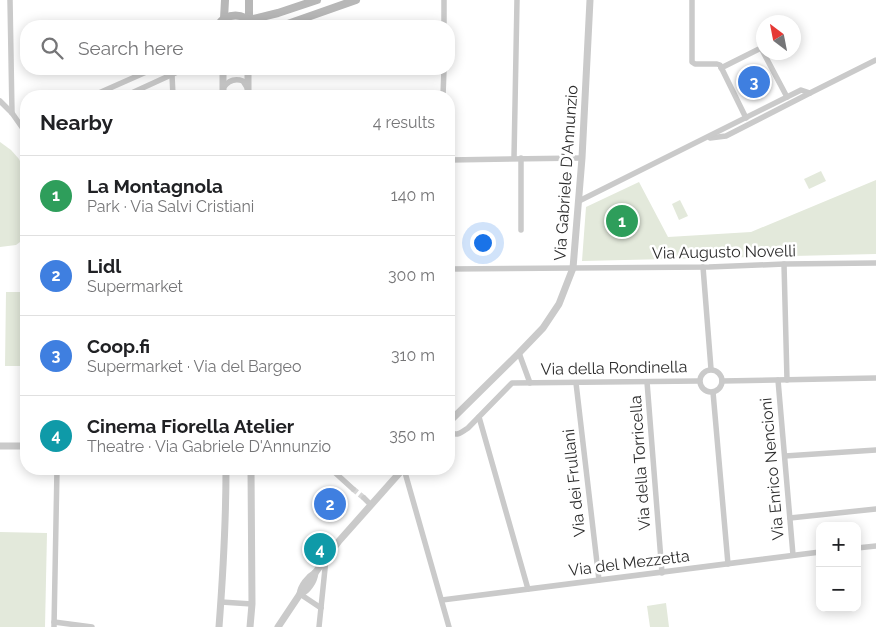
<!DOCTYPE html>
<meta charset="utf-8">
<style>
:root{--surface:#fff;--page:#f6f6f6;--text:#202124;--muted:#757577;--line:#e0e0e0;--accent:#d73b4c}
body{margin:0;font-family:Raleway,sans-serif;background:var(--page);color:var(--text)}
.controls{position:absolute;right:15px;bottom:15px;display:grid;overflow:hidden;border-radius:10px;box-shadow:0 2px 12px #0003}
.controls button{width:45px;height:45px;display:grid;place-items:center;padding:0;border:0;border-bottom:1px solid var(--line);background:var(--surface);color:var(--text);font:25px sans-serif}
.compass{position:absolute;left:756px;top:15px;width:45px;height:45px;border-radius:50%;background:var(--surface);box-shadow:0 2px 12px #0003;rotate:328deg}
.you{position:absolute;left:482px;top:242px;width:18px;height:18px;margin:-12px;border:4px solid #fff;border-radius:50%;background:#1a73e8;box-shadow:0 0 0 8px #1a73e833}
.badge{display:grid;place-items:center;width:32px;height:32px;border-radius:50%;background:var(--accent);color:#fff;font-size:16px;font-weight:700}
.pin{position:absolute;translate:-50% -50%;border:2px solid #fff;box-shadow:0 1px 5px #0006}
.list{margin:0;padding:0;list-style:none}
h2{display:flex;justify-content:space-between;align-items:center;height:65px;margin:0;padding:0 20px;font-size:21px}
h2 small{font-size:16px;font-weight:400;color:var(--muted)}
.list li{display:grid;grid-template-columns:32px 1fr auto;gap:15px;align-items:center;box-sizing:border-box;height:80px;padding:0 20px;border-top:1px solid var(--line)}
.list b{display:block;font-size:19px;white-space:nowrap}
.list p{margin:0;font-size:16px;white-space:nowrap;color:var(--muted)}
.list em{font-size:16px;font-style:normal;color:var(--muted)}
.icon{flex:none;width:28px;height:28px;fill:none;stroke:currentColor;stroke-width:2;stroke-linecap:round;stroke-linejoin:round}
.map{position:relative;flex:none;width:876px;height:627px;overflow:hidden}
.search{position:absolute;background:var(--surface);box-shadow:0 2px 12px #0003;left:20px;top:20px;width:435px;height:55px;display:flex;align-items:center;gap:12px;box-sizing:border-box;padding:0 18px;border-radius:20px;color:var(--muted);font-size:19px}
.panel{position:absolute;background:var(--surface);box-shadow:0 2px 12px #0003;left:20px;top:90px;width:435px;height:385px;border-radius:20px}
.map>svg:first-child{display:block}
.green{fill:#e3e9db}
.lines{fill:none;stroke-linecap:round;stroke-linejoin:round}
.minor-tunnel{stroke:#d5d5d5;stroke-width:5.5;stroke-dasharray:5.5 3;stroke-linecap:butt}
.minor{stroke:#cacaca;stroke-width:5.5}
.tertiary{stroke:#cacaca;stroke-width:7}
.secondary{stroke:#b7b7b7;stroke-width:8}
.labels{text-anchor:middle;dominant-baseline:central;stroke-width:5;stroke-linejoin:round;paint-order:stroke}
.street-label{font-size:16px;fill:#2d2d2d;stroke:#fff}
</style>
<div class="map">
<svg width="876" height="627" viewBox="0 0 876 627">
<rect width="100%" height="100%" fill="#fff"/>
<g class="green">
<polygon points="0,142 11,150 19,159 26,174 26,232 20,242 16,245 0,247"/>
<polygon points="821,171 826,181 809,189 804,179"/>
<polygon points="876,180 876,254 582,261 586,207 639,182 668,237 751,232"/>
<polygon points="680,200 688,216 679,220 672,204"/>
<polygon points="6,292 26,292 26,331 17,331 26,331 26,366 5,366"/>
<polygon points="0,532 47,533 45,627 0,627"/>
<polygon points="666,603 669,627 650,627 647,606"/>
</g>
<g class="lines">
<polyline class="minor-tunnel" points="353,489 364,498"/>
<g class="minor">
<polyline points="10,0 12,113"/>
<polyline points="692,0 692,62 695,64 717,64 720,65 746,118"/>
<polyline points="444,26 444,0"/>
<polyline points="721,68 761,48 787,97"/>
<polyline points="172,75 173,96"/>
<path d="M223 88C228 81 235 78 243 81L248 89"/>
<polyline points="92,96 153,69"/>
<polyline points="125,96 184,69"/>
<polyline points="443,96 444,69"/>
<polyline points="0,101 12,113 26,133"/>
<polyline points="710,138 726,136 810,93"/>
<polyline points="514,158 517,0"/>
<polyline points="449,160 582,158"/>
<polyline points="579,201 801,90 810,93 876,60"/>
<polyline points="521,230 521,158"/>
<polyline points="784,264 787,380"/>
<polyline points="703,267 711,369"/>
<polyline points="449,269 709,267 784,264 876,263"/>
<polyline points="519,353 530,383"/>
<circle cx="711" cy="381" r="11"/>
<polyline points="778,380 793,555"/>
<polyline points="722,381 876,378"/>
<polyline points="647,382 662,573"/>
<polyline points="576,383 599,580"/>
<polyline points="713,392 728,564"/>
<polyline points="479,417 528,589"/>
<path d="M449 431C456 437 461 433 468 428L512 383 699 381"/>
<polyline points="785,456 876,450"/>
<polyline points="331,469 353,489"/>
<polyline points="404,469 449,627"/>
<polyline points="364,498 371,505"/>
<polyline points="790,518 876,509"/>
<polyline points="857,548 876,546"/>
<polyline points="300,594 321,608"/>
<polyline points="442,600 820,552"/>
<polyline points="221,602 252,604"/>
<polyline points="54,622 92,627"/>
<polyline points="54,627 57,469"/>
<polyline points="319,627 326,559"/>
</g>
<g class="tertiary">
<polyline points="223,69 223,96"/>
<polyline points="248,69 248,96"/>
<polyline points="449,422 519,353 543,328 559,304 573,268 582,158 590,0"/>
<polyline points="0,446 26,446"/>
<path d="M300 594C301 586 308 577 315 573L339 541 403 469"/>
<path d="M219 627C223 574 226 522 226 469"/>
<polyline points="250,627 252,604 251,469"/>
<path d="M278 627 300 594C308 591 314 581 315 573"/>
</g>
<g class="secondary">
<polyline points="249,0 249,20"/>
<polyline points="224,19 225,0"/>
<polyline points="249,20 278,13 317,0"/>
<path d="M217 26C227 12 244 12 254 26"/>
<polyline points="282,26 356,0"/>
</g>
</g>
<g class="labels">
<g class="street-label">
<text transform="translate(566 173) rotate(-86)">Via Gabriele D'Annunzio</text>
<text transform="translate(724 252) rotate(-1)">Via Augusto Novelli</text>
<text transform="translate(614 368) rotate(-1)">Via della Rondinella</text>
<text transform="translate(640 463) rotate(-94)">Via della Torricella</text>
<text transform="translate(772 469) rotate(-95)">Via Enrico Nencioni</text>
<text transform="translate(574 483) rotate(-96)">Via dei Frullani</text>
<text transform="translate(629 563) rotate(-7)">Via del Mezzetta</text>
</g>
</g>
</svg>
<div class="controls">
<button>+</button>
<button>−</button>
</div>
<svg class="compass" viewBox="-18 -18 36 36"><path d="M0-13l5 13h-10z" fill="#e53935"/><path d="M0 13l5-13h-10z" fill="#757577"/></svg>
<div class="you"></div>
<div class="pin badge" style="left:622px;top:221px;background:#2e9e5b">1</div>
<div class="pin badge" style="left:330px;top:504px;background:#3f7fe0">2</div>
<div class="pin badge" style="left:754px;top:82px;background:#3f7fe0">3</div>
<div class="pin badge" style="left:320px;top:549px;background:#0f9aa8">4</div>
<div class="search"><svg class="icon" aria-label="search" viewBox="0 0 24 24"><circle cx="10" cy="10" r="6"/><path d="M15 15l6 6"/></svg>Search here</div>
<section class="panel">
<h2>Nearby<small>4 results</small></h2>
<ul class="list">
<li><span class="badge" style="background:#2e9e5b">1</span><div><b>La Montagnola</b><p>Park · Via Salvi Cristiani</p></div><em>140 m</em></li>
<li><span class="badge" style="background:#3f7fe0">2</span><div><b>Lidl</b><p>Supermarket</p></div><em>300 m</em></li>
<li><span class="badge" style="background:#3f7fe0">3</span><div><b>Coop.fi</b><p>Supermarket · Via del Bargeo</p></div><em>310 m</em></li>
<li><span class="badge" style="background:#0f9aa8">4</span><div><b>Cinema Fiorella Atelier</b><p>Theatre · Via Gabriele D'Annunzio</p></div><em>350 m</em></li>
</ul>
</section>
</div>
